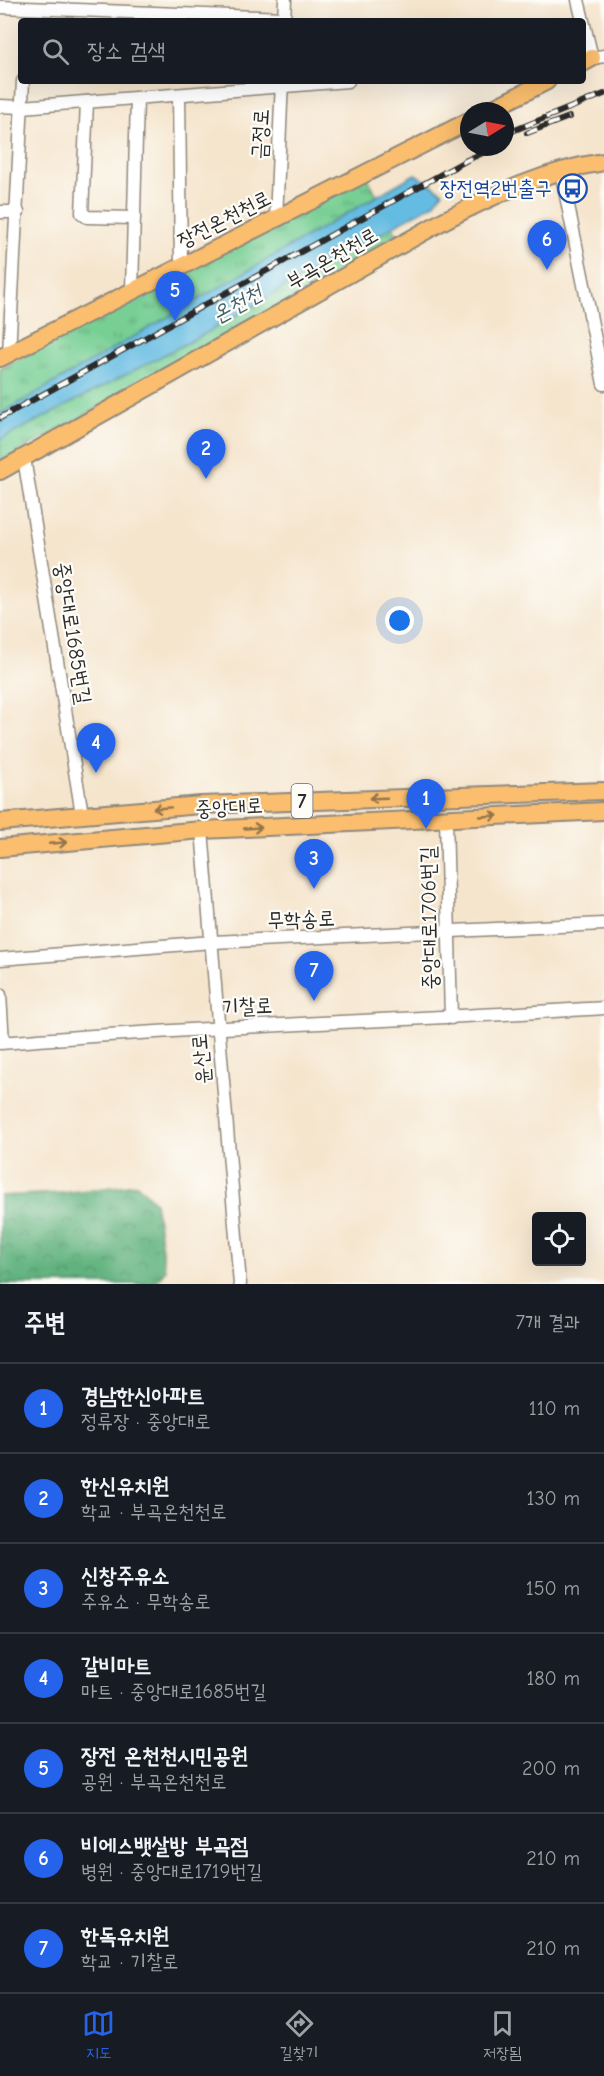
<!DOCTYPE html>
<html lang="ko">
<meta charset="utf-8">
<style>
:root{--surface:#171b24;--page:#20242c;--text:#f1f3f6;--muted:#9ea1a6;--line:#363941;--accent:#2563eb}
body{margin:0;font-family:"Comic Neue","Poor Story",sans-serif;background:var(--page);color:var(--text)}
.controls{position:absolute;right:18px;bottom:18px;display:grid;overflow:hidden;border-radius:6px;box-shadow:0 6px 24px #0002}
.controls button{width:54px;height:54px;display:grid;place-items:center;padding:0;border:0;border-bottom:2px solid var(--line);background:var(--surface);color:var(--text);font:30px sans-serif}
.compass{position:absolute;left:460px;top:102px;width:54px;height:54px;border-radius:50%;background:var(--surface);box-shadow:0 6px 24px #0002;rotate:80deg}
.you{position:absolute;left:400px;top:621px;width:21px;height:21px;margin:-15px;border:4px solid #fff;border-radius:50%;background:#1a73e8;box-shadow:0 0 0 9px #1a73e833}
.badge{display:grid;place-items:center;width:39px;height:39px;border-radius:50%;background:var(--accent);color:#fff;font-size:20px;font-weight:700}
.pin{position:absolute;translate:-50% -50px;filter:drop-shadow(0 2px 3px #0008)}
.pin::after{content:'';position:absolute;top:32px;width:21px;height:18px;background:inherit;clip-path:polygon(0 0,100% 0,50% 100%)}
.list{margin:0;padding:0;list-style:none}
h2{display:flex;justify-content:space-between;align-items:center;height:78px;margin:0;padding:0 24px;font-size:26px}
h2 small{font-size:20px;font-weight:400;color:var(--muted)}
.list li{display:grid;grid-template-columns:39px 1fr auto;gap:18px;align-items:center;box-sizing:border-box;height:90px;padding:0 24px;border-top:2px solid var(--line)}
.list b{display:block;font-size:22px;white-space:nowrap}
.list p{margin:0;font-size:20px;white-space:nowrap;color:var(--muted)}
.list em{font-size:20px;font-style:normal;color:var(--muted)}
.icon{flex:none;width:33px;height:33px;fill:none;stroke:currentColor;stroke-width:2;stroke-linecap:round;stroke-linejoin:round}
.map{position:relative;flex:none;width:604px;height:1284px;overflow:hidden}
.search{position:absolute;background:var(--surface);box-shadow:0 6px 24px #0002;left:18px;right:18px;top:18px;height:66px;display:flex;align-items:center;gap:15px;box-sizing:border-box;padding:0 21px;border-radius:6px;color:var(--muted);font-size:22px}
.sheet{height:708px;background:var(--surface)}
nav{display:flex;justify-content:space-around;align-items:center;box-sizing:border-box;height:84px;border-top:2px solid var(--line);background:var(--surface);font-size:16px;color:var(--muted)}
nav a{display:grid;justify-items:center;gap:3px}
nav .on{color:var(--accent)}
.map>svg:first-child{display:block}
.forest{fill:url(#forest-crowns);stroke:#466e54;stroke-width:1.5}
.park{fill:url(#park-tufts);stroke:#517d60;stroke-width:1.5}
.water{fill:#65bce2;stroke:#487486;stroke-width:1.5}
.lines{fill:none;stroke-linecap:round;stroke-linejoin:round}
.minor-casing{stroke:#90887c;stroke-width:15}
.major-casing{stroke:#90887c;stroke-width:20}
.minor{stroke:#fff;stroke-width:12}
.major{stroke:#fbbe6e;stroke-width:16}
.rail-casing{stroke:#2b2b2b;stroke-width:6}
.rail{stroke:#fdfcf7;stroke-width:4;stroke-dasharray:11;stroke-linecap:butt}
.oneway{stroke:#93744c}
.labels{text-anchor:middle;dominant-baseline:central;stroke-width:4.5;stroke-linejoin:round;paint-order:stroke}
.shield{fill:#fdfcf7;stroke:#6a6a68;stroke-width:1.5}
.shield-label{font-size:20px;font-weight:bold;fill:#2b2b2b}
.street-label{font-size:21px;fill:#2b2b2b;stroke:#fdfcf7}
.transit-label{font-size:21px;fill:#164399;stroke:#fdfcf7;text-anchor:end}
.water-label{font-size:22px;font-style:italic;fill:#3f5e6b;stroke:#fdfcf7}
</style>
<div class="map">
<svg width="604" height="1284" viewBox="0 0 604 1284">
<defs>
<pattern id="forest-crowns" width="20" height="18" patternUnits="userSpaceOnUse" patternTransform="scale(1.5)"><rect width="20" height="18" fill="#61b27e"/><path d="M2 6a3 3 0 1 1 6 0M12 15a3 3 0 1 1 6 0" fill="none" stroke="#509167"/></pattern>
<pattern id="park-tufts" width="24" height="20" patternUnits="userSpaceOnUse" patternTransform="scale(1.5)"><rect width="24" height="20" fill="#77cf94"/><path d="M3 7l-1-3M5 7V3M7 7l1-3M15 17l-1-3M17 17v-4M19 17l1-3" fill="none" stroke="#62a879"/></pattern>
</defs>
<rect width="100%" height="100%" fill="#fdfcf7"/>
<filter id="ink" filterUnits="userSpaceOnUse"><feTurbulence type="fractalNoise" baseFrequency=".0167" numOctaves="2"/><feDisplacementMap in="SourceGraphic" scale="12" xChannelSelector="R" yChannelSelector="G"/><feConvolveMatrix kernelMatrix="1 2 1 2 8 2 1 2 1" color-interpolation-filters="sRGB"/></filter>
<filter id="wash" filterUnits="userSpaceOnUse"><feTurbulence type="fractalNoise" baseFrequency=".008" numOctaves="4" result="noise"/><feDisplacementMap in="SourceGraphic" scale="24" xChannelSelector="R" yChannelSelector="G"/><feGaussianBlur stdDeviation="1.35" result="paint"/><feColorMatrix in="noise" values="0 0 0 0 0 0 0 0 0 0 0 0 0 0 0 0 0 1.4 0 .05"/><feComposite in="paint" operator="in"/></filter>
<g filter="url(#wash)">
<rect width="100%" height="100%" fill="#f5e5cd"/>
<polygon class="forest" points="137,1184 155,1202 165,1270 155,1284 0,1284 0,1196 62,1193"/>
<polygon class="park" points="368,178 396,233 397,243 0,462 0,369 219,252"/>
<polygon class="water" points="415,174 443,192 434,204 305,275 210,331 0,440 0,414"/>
</g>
<g filter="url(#ink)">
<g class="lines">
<defs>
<g id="minor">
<polyline points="578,0 592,58"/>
<polyline points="0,7 284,18"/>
<polyline points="284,21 285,0"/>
<polyline points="584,59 604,56"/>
<polyline points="179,95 181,267"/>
<polyline points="87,102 82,213 87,217 134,218"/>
<polyline points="0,106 22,107 348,81"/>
<polyline points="561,171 604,384"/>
<polyline points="0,212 18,212"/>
<polyline points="276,219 282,81"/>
<polyline points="132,291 137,98"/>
<polyline points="9,354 23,81"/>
<polyline points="24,458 82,814"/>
<polyline points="446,818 451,1018"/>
<polyline points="202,830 240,1284"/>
<polyline points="0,959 212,942 604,924"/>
<polyline points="0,995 3,1042"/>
<path d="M0 1043C201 1026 403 1021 604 1008"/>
</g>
<g id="major">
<polyline points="583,63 592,58"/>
<polyline points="488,111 547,81"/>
<polyline points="0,358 469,121"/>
<path d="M0 471 443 221C494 195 547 170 604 162"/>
<polyline points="0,822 201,805 604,791"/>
<polyline points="0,848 202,830 604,811"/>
</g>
</defs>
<use href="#minor" class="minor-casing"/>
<use href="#major" class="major-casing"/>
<use href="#minor" class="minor"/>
<use href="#major" class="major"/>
<defs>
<g id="rail">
<polyline points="527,133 569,117"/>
<polyline points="505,134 604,94"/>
<polyline points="0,418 467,160 496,147"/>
</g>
</defs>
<use href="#rail" class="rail-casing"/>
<use href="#rail" class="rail"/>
</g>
<defs><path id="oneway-shaft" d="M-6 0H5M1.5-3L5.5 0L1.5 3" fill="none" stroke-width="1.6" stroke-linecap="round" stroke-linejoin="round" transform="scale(1.5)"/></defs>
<g class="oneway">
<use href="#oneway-shaft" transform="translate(378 798) rotate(178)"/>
<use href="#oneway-shaft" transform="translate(162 808) rotate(176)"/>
<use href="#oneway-shaft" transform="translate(489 816) rotate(-3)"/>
<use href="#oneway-shaft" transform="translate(253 828) rotate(-3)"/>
<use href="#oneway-shaft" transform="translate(58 843) rotate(-5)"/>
</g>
</g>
<defs>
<symbol id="bus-ring" viewBox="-11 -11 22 22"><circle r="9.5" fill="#fdfcf7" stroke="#1a4fb4" stroke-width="1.5"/><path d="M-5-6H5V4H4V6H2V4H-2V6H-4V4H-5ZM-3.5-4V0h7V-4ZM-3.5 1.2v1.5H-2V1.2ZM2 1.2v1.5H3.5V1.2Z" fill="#1a4fb4"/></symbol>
</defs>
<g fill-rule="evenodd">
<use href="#bus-ring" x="556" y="172" width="33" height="33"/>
</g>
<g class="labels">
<rect class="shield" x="291.5" y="784" width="21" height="34" rx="4.5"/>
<g class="shield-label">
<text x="302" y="801">7</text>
</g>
<g class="street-label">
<text transform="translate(260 134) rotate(-87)">금정로</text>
<text transform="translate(224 219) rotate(-27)">장전온천천로</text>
<text transform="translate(332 258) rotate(-30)">부곡온천천로</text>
<text transform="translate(73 633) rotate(81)">중앙대로1685번길</text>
<text transform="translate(229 807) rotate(-3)">중앙대로</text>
<text transform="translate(429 918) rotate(-91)">중앙대로1706번길</text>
<text transform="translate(301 919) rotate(-2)">무학송로</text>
<text transform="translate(247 1006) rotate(-2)">기찰로</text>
<text transform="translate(201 1059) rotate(-95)">윤산로</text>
</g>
<g class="transit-label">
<text x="552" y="188">장전역2번출구</text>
</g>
<g class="water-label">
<text transform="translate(237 304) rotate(-29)">온천천</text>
</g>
</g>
</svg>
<div class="controls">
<button><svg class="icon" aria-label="locate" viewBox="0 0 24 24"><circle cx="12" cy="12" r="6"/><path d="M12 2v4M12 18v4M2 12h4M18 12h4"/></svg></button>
</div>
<svg class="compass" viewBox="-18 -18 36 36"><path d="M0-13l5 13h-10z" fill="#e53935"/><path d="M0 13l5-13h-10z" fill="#9ea1a6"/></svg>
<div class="you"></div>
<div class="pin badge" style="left:426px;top:829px">1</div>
<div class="pin badge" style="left:206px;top:479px">2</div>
<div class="pin badge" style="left:314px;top:889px">3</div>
<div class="pin badge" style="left:96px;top:773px">4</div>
<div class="pin badge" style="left:175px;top:321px">5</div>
<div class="pin badge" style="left:547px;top:270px">6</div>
<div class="pin badge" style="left:314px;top:1001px">7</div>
<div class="search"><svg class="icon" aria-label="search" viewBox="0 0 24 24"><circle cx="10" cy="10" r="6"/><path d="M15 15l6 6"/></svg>장소 검색</div>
</div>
<section class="sheet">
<h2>주변<small>7개 결과</small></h2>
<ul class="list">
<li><span class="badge">1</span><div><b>경남한신아파트</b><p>정류장 · 중앙대로</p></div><em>110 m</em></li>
<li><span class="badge">2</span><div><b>한신유치원</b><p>학교 · 부곡온천천로</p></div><em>130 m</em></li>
<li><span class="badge">3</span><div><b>신창주유소</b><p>주유소 · 무학송로</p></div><em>150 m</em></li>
<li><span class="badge">4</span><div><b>갈비마트</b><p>마트 · 중앙대로1685번길</p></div><em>180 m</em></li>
<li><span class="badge">5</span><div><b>장전 온천천시민공원</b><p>공원 · 부곡온천천로</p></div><em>200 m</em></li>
<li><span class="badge">6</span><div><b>비에스뱃살방 부곡점</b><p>병원 · 중앙대로1719번길</p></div><em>210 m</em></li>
<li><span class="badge">7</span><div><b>한독유치원</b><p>학교 · 기찰로</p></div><em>210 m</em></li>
</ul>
</section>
<nav>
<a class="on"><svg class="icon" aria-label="map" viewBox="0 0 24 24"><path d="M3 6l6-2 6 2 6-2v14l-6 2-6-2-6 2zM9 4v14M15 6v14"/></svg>지도</a>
<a><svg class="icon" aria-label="directions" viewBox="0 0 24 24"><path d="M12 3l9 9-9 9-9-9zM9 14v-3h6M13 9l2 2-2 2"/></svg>길찾기</a>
<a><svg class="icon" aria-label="saved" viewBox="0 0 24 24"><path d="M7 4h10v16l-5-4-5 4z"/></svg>저장됨</a>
</nav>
